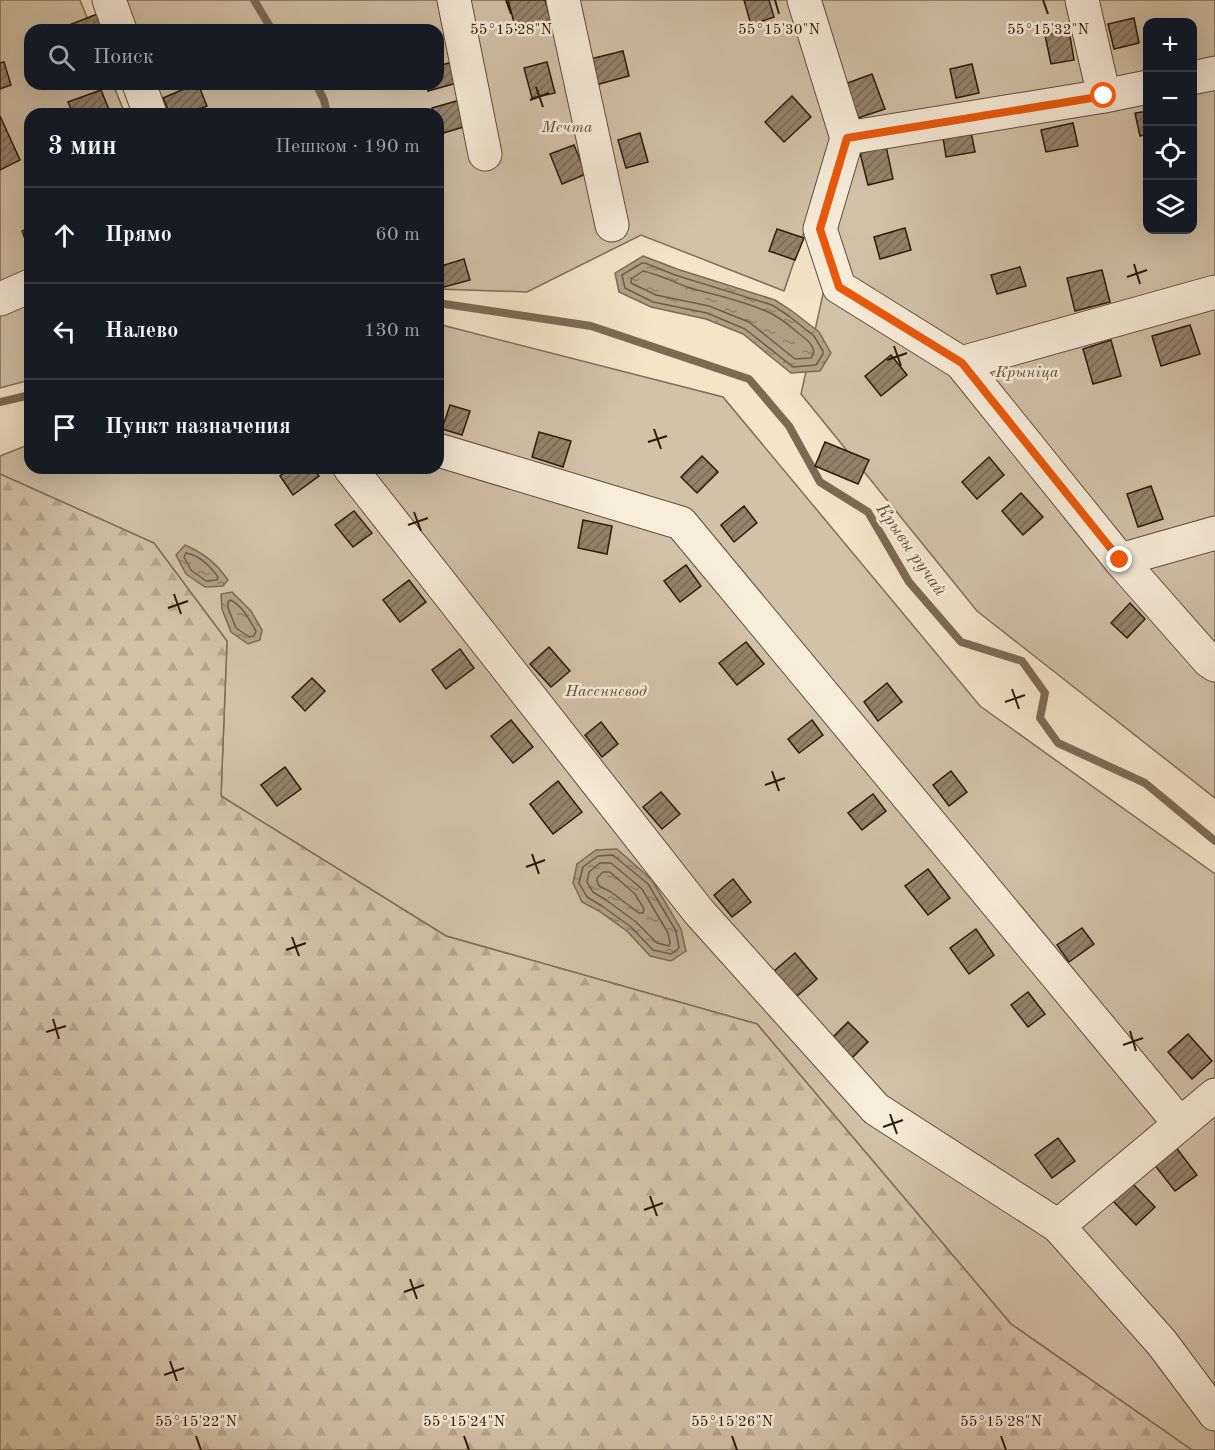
<!DOCTYPE html>
<html lang="ru">
<meta charset="utf-8">
<style>
:root{--surface:#171b24;--page:#242831;--text:#f1f3f6;--muted:#9ea1a6;--line:#363941}
body{margin:0;font-family:"Old Standard TT",serif;background:var(--page);color:var(--text)}
.controls{position:absolute;right:18px;top:18px;display:grid;overflow:hidden;border-radius:12px;box-shadow:0 6px 24px #0002}
.controls button{width:54px;height:54px;display:grid;place-items:center;padding:0;border:0;border-bottom:2px solid var(--line);background:var(--surface);color:var(--text);font:30px sans-serif}
.stop{position:absolute;width:18px;height:18px;margin:-14px;border:4px solid #ea580c;border-radius:50%;background:#fff}
.stop.end{background:#ea580c;border-color:#fff;box-shadow:0 2px 6px #0008}
.list{margin:0;padding:0;list-style:none}
h2{display:flex;justify-content:space-between;align-items:center;height:78px;margin:0;padding:0 24px;font-size:26px}
h2 small{font-size:20px;font-weight:400;color:var(--muted)}
.list li{display:grid;grid-template-columns:39px 1fr auto;gap:18px;align-items:center;box-sizing:border-box;height:96px;padding:0 24px;border-top:2px solid var(--line)}
.list b{display:block;font-size:22px;white-space:nowrap}
.list em{font-size:20px;font-style:normal;color:var(--muted)}
.icon{flex:none;width:33px;height:33px;fill:none;stroke:currentColor;stroke-width:2;stroke-linecap:round;stroke-linejoin:round}
.map{position:relative;flex:none;width:1215px;height:1450px;overflow:hidden}
.search{position:absolute;background:var(--surface);box-shadow:0 6px 24px #0002;left:24px;top:24px;width:420px;height:66px;display:flex;align-items:center;gap:15px;box-sizing:border-box;padding:0 21px;border-radius:18px;color:var(--muted);font-size:22px}
.panel{position:absolute;background:var(--surface);box-shadow:0 6px 24px #0002;left:24px;top:108px;width:420px;height:366px;border-radius:18px}
.map>svg:first-child{display:block}
.green{fill:#d2c2a8;stroke:#806e59;stroke-width:1.5}
.forest{fill:url(#forest-firs);stroke:#806e59;stroke-width:1.5}
.water{fill:url(#water-ripples);stroke:#7c6a55;stroke-width:1.5}
.lines{fill:none;stroke-linecap:round;stroke-linejoin:round}
.shore{stroke:#6e5c48;stroke-width:1.5}
.stream{stroke:#7c6a55;stroke-width:8}
.building{fill:url(#building-hatch);stroke:#2d1a0a;stroke-width:1.5}
.minor-casing{stroke:#5f4c3a;stroke-width:35}
.minor{stroke:#f8eddb;stroke-width:33}
.route{stroke:#ea580c;stroke-width:8}
.ticks{fill:none;stroke:#2d1a0a;stroke-width:2}
.labels{text-anchor:middle;dominant-baseline:central;stroke-width:5;stroke-linejoin:round;paint-order:stroke}
.park-label{font-size:16px;font-style:italic;fill:#5f4c39;stroke:#f8eddb}
.water-label{font-size:18px;font-style:italic;fill:#614f3c;stroke:#f8eddb}
.ticks-label{font-size:15px;text-anchor:middle;fill:#2d1a0a;stroke:#f8eddb;stroke-width:5;stroke-linejoin:round;paint-order:stroke}
</style>
<div class="map">
<svg width="1215" height="1450" viewBox="0 0 1215 1450">
<defs>
<pattern id="forest-firs" width="22" height="20" patternUnits="userSpaceOnUse" patternTransform="scale(1.5)"><rect width="22" height="20" fill="#d2c2a8"/><path d="M5 1l3.5 6h-7zM16 11l3.5 6h-7z" fill="#b5a68f"/></pattern>
<pattern id="water-ripples" width="26" height="14" patternUnits="userSpaceOnUse" patternTransform="scale(1.5)"><rect width="26" height="14" fill="#b09f87"/><path d="M2 4q2-2 4 0t4 0M15 11q2-2 4 0t4 0" fill="none" stroke="#90816d"/></pattern>
<pattern id="building-hatch" width="6" height="6" patternUnits="userSpaceOnUse" patternTransform="scale(1.5)"><rect width="6" height="6" fill="#94836d"/><path d="M-1 1l2-2M0 6l6-6M5 7l2-2" fill="none" stroke="#796a58"/></pattern>
</defs>
<rect width="100%" height="100%" fill="#f4e4c8"/>
<filter id="stains"><feTurbulence type="fractalNoise" baseFrequency=".00333" numOctaves="4"/><feColorMatrix values="0 0 0 0 .2 0 0 0 0 .09 0 0 0 0 .02 0 0 0 .5 -.17"/></filter>
<radialGradient id="worn" r=".72"><stop offset=".6" stop-color="#630" stop-opacity="0"/><stop offset="1" stop-color="#630" stop-opacity=".3"/></radialGradient>
<g class="green">
<polygon points="0,0 80,0 92,30 30,30 30,84 113,84 125,114 30,114 30,380 0,388"/>
<polygon points="119,0 1215,0 1215,64 1193,68 1192,22 1148,22 1147,76 838,132 784,291 641,235 527,292 438,289 438,114 161,114 150,84 438,84 438,30 130,30"/>
<polygon points="1215,89 1215,798 977,611 801,394 856,144 1147,99 1148,230 1192,230 1193,92"/>
<polygon points="438,324 723,397 980,706 1215,874 1215,1450 1192,1450 1011,1324 757,1024 446,936 221,796 227,641 154,543 0,474 0,456 30,444 30,468 438,468"/>
</g>
<polygon class="forest" points="0,474 154,543 227,641 221,796 446,936 757,1024 1011,1324 1192,1450 0,1450"/>
<g class="water">
<polygon points="643,256 677,269 775,300 792,311 819,332 831,353 820,371 791,373 743,334 706,319 651,307 619,292 615,273"/>
<path d="M185 545C205 554 215 562 228 580L223 586 205 587 186 574 176 555Z"/>
<polygon points="232,592 251,611 262,630 260,640 248,644 231,632 222,609 221,594"/>
<polygon points="617,849 652,880 681,929 686,951 671,961 650,956 628,932 599,911 582,902 573,883 577,864 596,850"/>
</g>
<g class="lines">
<g class="shore">
<polygon points="642,263 645,263 675,275 772,305 789,316 814,336 823,351 823,354 816,365 793,367 745,329 707,313 653,302 625,288 622,275"/>
<path d="M643 271C658 274 673 282 687 287 714 295 742 300 768 312 780 317 791 327 802 336 809 341 818 350 811 358L795 359 749 322 709 306 656 295 631 283V279Z"/>
<path d="M186 553C199 555 210 566 218 577L217 580 206 581 191 570 184 557Z"/>
<path d="M230 600C242 605 249 619 256 631L254 636 249 637 236 628 228 608V602Z"/>
<polygon points="613,855 648,884 676,931 679,948 671,954 653,950 631,927 602,906 587,897 579,883 583,867 598,856"/>
<polygon points="611,863 642,889 668,933 670,943 669,946 657,943 636,922 606,900 593,892 587,882 589,872 600,863"/>
<polygon points="603,872 610,872 635,894 644,909 643,913 639,913 611,892 599,886 597,881 597,878"/>
</g>
<g class="stream">
<polyline points="254,0 272,30"/>
<polyline points="316,84 324,100 327,114"/>
<polyline points="438,303 591,326 749,379 789,426 820,482 868,512 909,582 961,642 1022,661 1045,693 1040,718 1058,743 1145,783 1215,841"/>
<polyline points="0,402 30,395"/>
</g>
</g>
<g class="building">
<polygon points="508,0 545,0 551,20 516,30"/>
<polygon points="744,0 769,0 774,17 751,25"/>
<polygon points="97,14 103,30 57,30"/>
<polygon points="1134,18 1139,43 1114,49 1108,24"/>
<polygon points="1069,30 1074,60 1051,64 1045,35"/>
<polygon points="623,51 629,76 592,86 586,60"/>
<polygon points="4,62 11,85 0,89 0,63"/>
<polygon points="452,62 457,83 428,91 426,84 438,84 438,66"/>
<polygon points="547,62 555,93 532,98 524,68"/>
<polygon points="972,64 979,93 956,98 950,69"/>
<polygon points="872,74 885,109 858,118 845,84"/>
<polygon points="196,84 198,84 207,106 186,114 170,114 163,98"/>
<polygon points="101,90 110,112 105,114 73,114 68,102"/>
<polygon points="792,96 811,117 784,142 765,122"/>
<polygon points="460,100 467,126 440,134 438,129 438,114 434,114 432,108"/>
<polygon points="1148,111 1148,134 1140,136 1135,113"/>
<polygon points="0,116 20,160 0,170"/>
<polygon points="1073,123 1078,146 1046,152 1041,130"/>
<polygon points="971,132 975,152 946,157 943,137"/>
<polygon points="640,133 648,162 626,168 618,140"/>
<polygon points="574,145 586,174 562,184 550,154"/>
<polygon points="886,146 893,179 868,185 860,153"/>
<polygon points="30,227 30,252 22,231"/>
<polygon points="905,228 911,250 880,259 874,237"/>
<polygon points="777,229 804,238 795,260 769,251"/>
<polygon points="464,259 470,280 440,288 438,282 438,267"/>
<polygon points="1020,267 1026,286 997,294 991,275"/>
<polygon points="1102,270 1110,302 1075,311 1067,278"/>
<polygon points="1190,325 1200,354 1161,366 1152,336"/>
<polygon points="1111,340 1121,376 1093,384 1083,349"/>
<polygon points="891,355 907,375 881,396 865,376"/>
<polygon points="450,405 470,411 462,435 442,429"/>
<polygon points="539,432 571,441 563,467 532,457"/>
<polygon points="825,442 869,460 858,484 815,466"/>
<polygon points="702,456 718,472 697,493 681,477"/>
<polygon points="989,457 1004,475 977,499 962,482"/>
<polygon points="291,468 313,468 319,476 293,495 280,476"/>
<polygon points="1151,486 1163,519 1138,527 1127,494"/>
<polygon points="1021,493 1043,517 1023,535 1002,511"/>
<polygon points="744,506 757,523 734,542 721,525"/>
<polygon points="354,511 372,533 353,547 335,525"/>
<polygon points="583,520 612,526 607,554 578,548"/>
<polygon points="686,565 701,586 680,602 664,581"/>
<polygon points="409,580 426,602 400,622 383,600"/>
<polygon points="1130,603 1145,619 1127,638 1111,623"/>
<polygon points="746,642 764,664 737,685 719,663"/>
<polygon points="549,647 570,671 551,687 530,664"/>
<polygon points="460,649 474,668 446,689 432,670"/>
<polygon points="312,678 325,691 305,711 292,697"/>
<polygon points="887,683 902,702 878,721 864,702"/>
<polygon points="511,720 533,747 513,763 491,736"/>
<polygon points="812,720 823,735 799,753 788,739"/>
<polygon points="601,722 618,744 602,757 585,735"/>
<polygon points="285,767 301,789 277,806 261,785"/>
<polygon points="951,771 967,792 949,806 933,785"/>
<polygon points="558,781 582,812 553,834 530,804"/>
<polygon points="661,792 680,814 662,829 643,807"/>
<polygon points="873,794 886,811 862,830 848,813"/>
<polygon points="928,869 950,898 928,915 905,886"/>
<polygon points="733,879 751,902 732,917 714,895"/>
<polygon points="1082,928 1094,944 1069,962 1057,945"/>
<polygon points="976,929 994,955 969,974 950,948"/>
<polygon points="795,953 817,979 796,997 774,971"/>
<polygon points="1028,992 1045,1014 1028,1027 1011,1005"/>
<polygon points="848,1022 868,1042 852,1058 832,1038"/>
<polygon points="1188,1034 1212,1061 1192,1079 1168,1052"/>
<polygon points="1058,1138 1075,1161 1052,1178 1035,1155"/>
<polygon points="1175,1146 1197,1175 1175,1191 1153,1163"/>
<polygon points="1132,1183 1155,1207 1136,1225 1113,1201"/>
</g>
<g class="lines">
<defs>
<g id="minor">
<polyline points="109,0 120,30"/>
<polyline points="454,0 485,154"/>
<polyline points="563,0 612,225"/>
<polyline points="804,0 847,138"/>
<polyline points="1082,0 1104,96"/>
<polyline points="1192,78 1215,73"/>
<polyline points="139,84 150,114"/>
<polyline points="1148,87 1104,96 847,138 820,229 839,287 961,363 1120,560 1209,661 1215,665"/>
<polyline points="0,299 30,286"/>
<polyline points="961,363 1215,292"/>
<polyline points="438,450 681,523 1180,1124"/>
<polyline points="350,468 699,912 876,1109 1058,1226 1215,1095"/>
<polyline points="1120,560 1215,533"/>
<polyline points="1058,1226 1162,1343 1215,1414"/>
</g>
</defs>
<use href="#minor" class="minor-casing"/>
<use href="#minor" class="minor"/>
</g>
<g class="lines">
<polyline class="route" points="1104,96 847,138 820,229 839,287 962,363 1120,560"/>
</g>
<path class="ticks" d="M506 0 511 14M775 0 779 14M1043 0 1048 14M536 87 543 107M530 100 549 93M1134 264 1140 284M1127 277 1147 270M894 346 901 366M887 360 907 353M654 429 661 449M648 442 667 436M414 512 421 531M408 525 428 518M174 594 181 614M168 608 188 601M1012 689 1019 709M1005 702 1025 695M772 771 779 791M765 785 785 778M532 854 539 874M526 867 545 860M292 937 299 956M286 950 306 943M53 1019 59 1039M1130 1031 1136 1051M46 1032 66 1026M1123 1045 1143 1038M890 1114 897 1134M883 1127 903 1120M650 1196 657 1216M644 1210 663 1203M410 1279 417 1299M404 1292 424 1285M170 1361 177 1381M164 1375 184 1368M196 1436 201 1450M464 1436 469 1450M732 1436 737 1450M1001 1436 1006 1450"/>
<g class="labels">
<g class="park-label">
<text x="567" y="128">Мечта</text>
<text x="1027" y="373">Крыніца</text>
<text x="606" y="692">Насенневод</text>
</g>
<g class="water-label">
<text transform="translate(911 550) rotate(55)">Крывы ручай</text>
</g>
</g>
<g class="ticks-label">
<text x="511" y="34">55°15'28"N</text>
<text x="1048" y="34">55°15'32"N</text>
<text x="779" y="34">55°15'30"N</text>
<text x="196" y="1426">55°15'22"N</text>
<text x="464" y="1426">55°15'24"N</text>
<text x="732" y="1426">55°15'26"N</text>
<text x="1001" y="1426">55°15'28"N</text>
</g>
<rect width="100%" height="100%" filter="url(#stains)"/>
<rect width="100%" height="100%" fill="url(#worn)"/>
</svg>
<div class="controls">
<button>+</button>
<button>−</button>
<button><svg class="icon" aria-label="locate" viewBox="0 0 24 24"><circle cx="12" cy="12" r="6"/><path d="M12 2v4M12 18v4M2 12h4M18 12h4"/></svg></button>
<button><svg class="icon" aria-label="layers" viewBox="0 0 24 24"><path d="M12 4l9 5-9 5-9-5zM3 14l9 5 9-5"/></svg></button>
</div>
<div class="stop" style="left:1104px;top:96px"></div>
<div class="stop end" style="left:1120px;top:560px"></div>
<div class="search"><svg class="icon" aria-label="search" viewBox="0 0 24 24"><circle cx="10" cy="10" r="6"/><path d="M15 15l6 6"/></svg>Поиск</div>
<section class="panel">
<h2>3 мин<small>Пешком · 190 m</small></h2>
<ul class="list">
<li><svg class="icon" aria-label="ahead" viewBox="0 0 24 24"><path d="M12 20V5M6 11l6-6 6 6"/></svg><div><b>Прямо</b></div><em>60 m</em></li>
<li><svg class="icon" aria-label="left" viewBox="0 0 24 24"><path d="M17 20v-9H6M10 6l-5 5 5 5"/></svg><div><b>Налево</b></div><em>130 m</em></li>
<li><svg class="icon" aria-label="arrive" viewBox="0 0 24 24"><path d="M6 21V4h12l-3 4 3 4H6"/></svg><div><b>Пункт назначения</b></div></li>
</ul>
</section>
</div>
